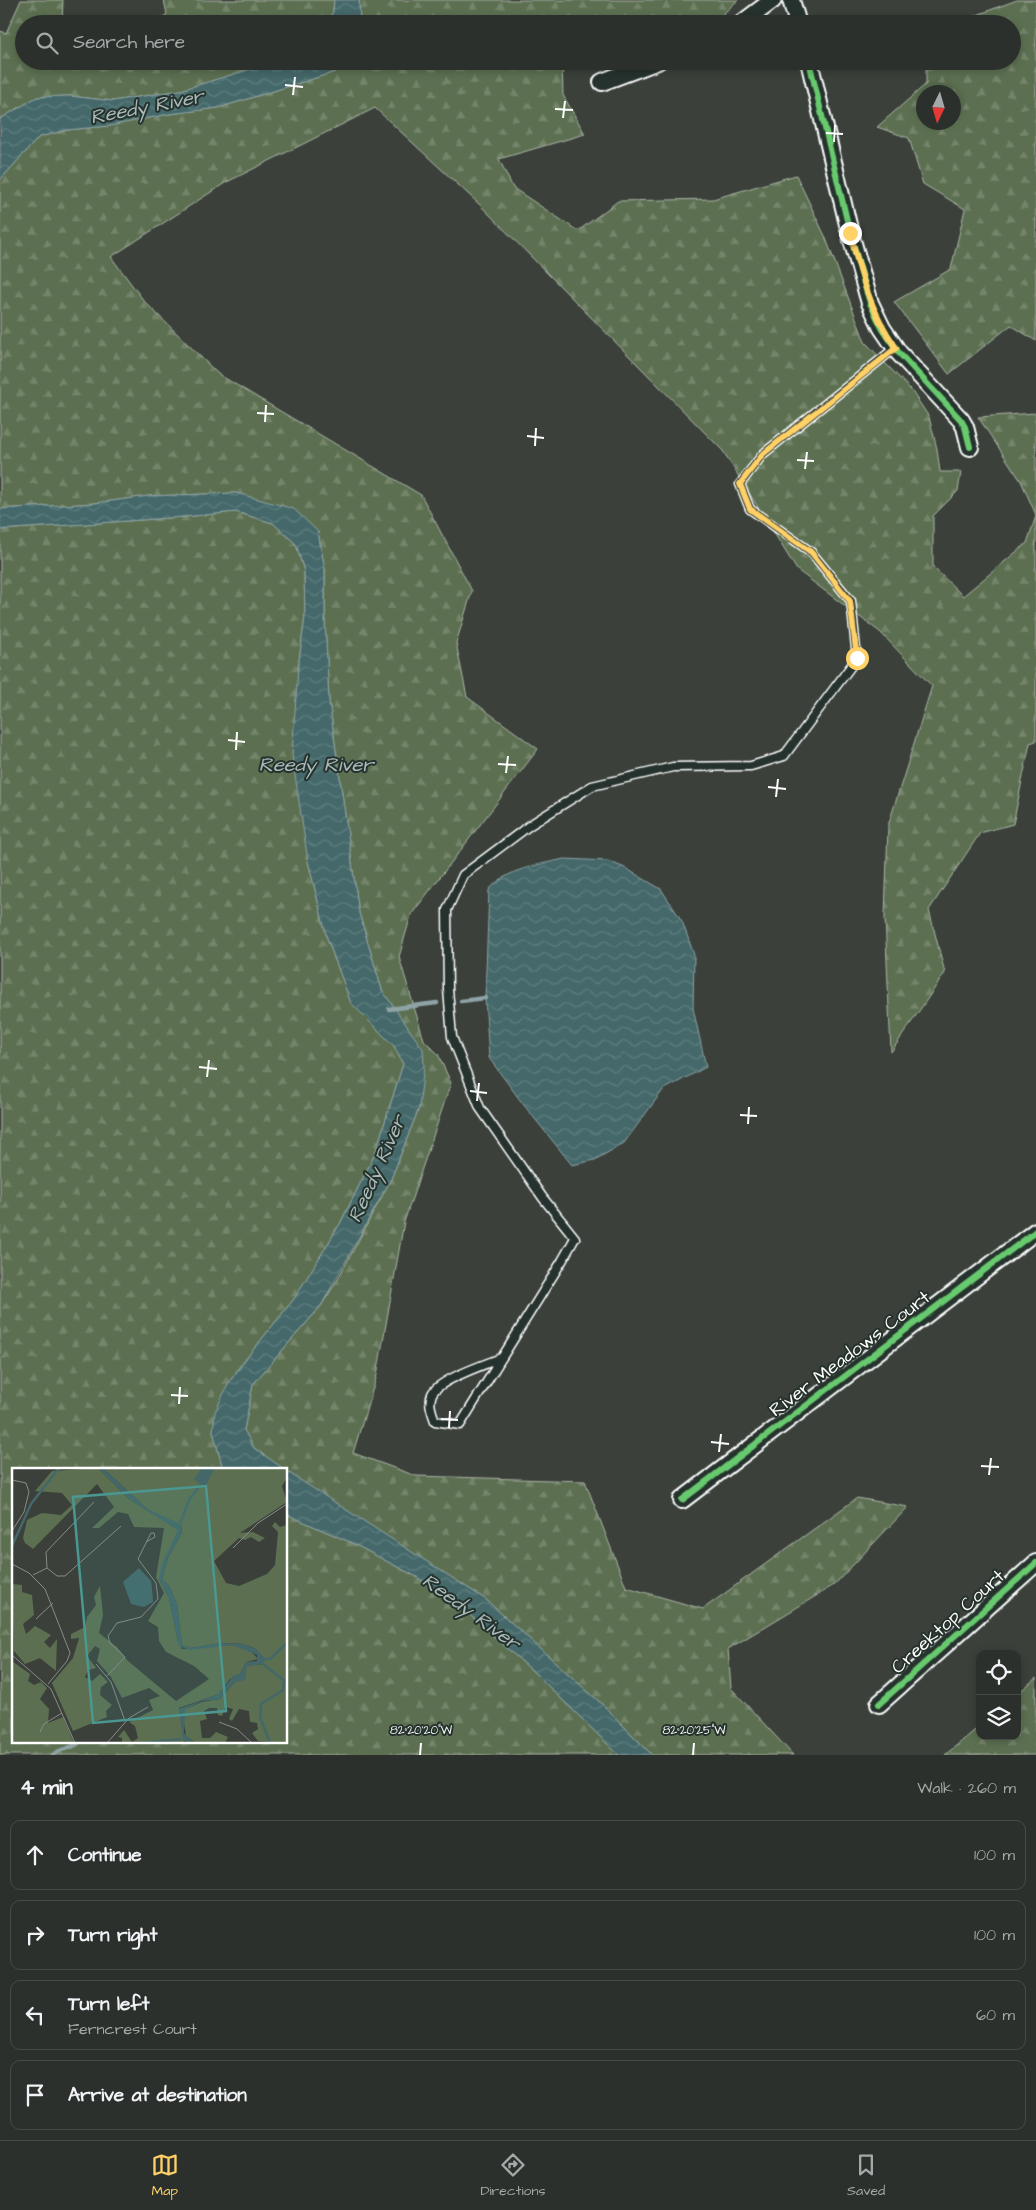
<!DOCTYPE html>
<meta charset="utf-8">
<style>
:root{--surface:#2c302c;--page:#343834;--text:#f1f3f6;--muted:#a6a9a9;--line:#484b48;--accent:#ffd166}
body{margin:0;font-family:"Architects Daughter",sans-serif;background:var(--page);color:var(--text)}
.controls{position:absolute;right:15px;bottom:15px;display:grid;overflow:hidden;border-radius:10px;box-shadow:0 2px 8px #0003}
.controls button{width:45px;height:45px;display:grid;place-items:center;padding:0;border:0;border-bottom:1px solid var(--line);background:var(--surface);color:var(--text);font:25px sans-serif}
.compass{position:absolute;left:916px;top:85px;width:45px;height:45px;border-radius:50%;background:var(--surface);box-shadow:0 2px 8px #0003;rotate:185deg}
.stop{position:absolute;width:15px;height:15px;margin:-11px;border:4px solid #ffd166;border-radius:50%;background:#fff}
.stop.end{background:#ffd166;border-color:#fff;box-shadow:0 1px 5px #0008}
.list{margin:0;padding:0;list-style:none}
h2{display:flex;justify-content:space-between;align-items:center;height:65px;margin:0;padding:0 20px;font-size:21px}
h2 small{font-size:16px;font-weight:400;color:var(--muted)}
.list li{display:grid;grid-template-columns:32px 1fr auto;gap:15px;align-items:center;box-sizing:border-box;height:70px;margin:0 10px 10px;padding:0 10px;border:1px solid var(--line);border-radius:10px}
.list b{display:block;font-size:19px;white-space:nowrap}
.list p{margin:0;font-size:16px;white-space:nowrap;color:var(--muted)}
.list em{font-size:16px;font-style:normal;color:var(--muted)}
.icon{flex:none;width:28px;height:28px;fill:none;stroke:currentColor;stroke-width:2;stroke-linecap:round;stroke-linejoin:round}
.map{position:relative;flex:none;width:1036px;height:1755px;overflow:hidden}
.search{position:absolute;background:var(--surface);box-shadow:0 2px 8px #0003;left:15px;right:15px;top:15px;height:55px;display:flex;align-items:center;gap:12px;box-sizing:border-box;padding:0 18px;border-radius:28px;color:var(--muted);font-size:19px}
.sheet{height:385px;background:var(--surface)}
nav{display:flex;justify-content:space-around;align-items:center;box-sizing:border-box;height:70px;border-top:1px solid var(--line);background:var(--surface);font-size:14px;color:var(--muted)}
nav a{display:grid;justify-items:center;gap:2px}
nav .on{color:var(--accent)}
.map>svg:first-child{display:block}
.forest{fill:url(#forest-firs);stroke:#aeb7a8;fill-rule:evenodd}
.water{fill:url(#water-waves);stroke:#8fa4a6}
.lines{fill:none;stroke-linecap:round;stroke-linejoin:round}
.stream{stroke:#8fa4a6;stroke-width:4.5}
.lane-casing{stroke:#fff;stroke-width:11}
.street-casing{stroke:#fff;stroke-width:20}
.lane{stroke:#26332d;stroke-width:8}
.street{stroke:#26332d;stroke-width:16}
.cycleway-casing{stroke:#26332d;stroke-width:9}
.cycleway{stroke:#67ca6e;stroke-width:6}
.route{stroke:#ffd166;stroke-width:6}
.ticks{fill:none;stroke:#fff;stroke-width:2}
.labels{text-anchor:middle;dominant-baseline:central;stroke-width:4;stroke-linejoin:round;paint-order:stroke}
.street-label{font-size:19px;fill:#fff;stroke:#26332d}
.water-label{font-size:20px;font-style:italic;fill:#abbbbc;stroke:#26332d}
.inset-river{fill:none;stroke:#44686a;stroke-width:2.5}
.inset-road{fill:none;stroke:#898c89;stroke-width:1}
.view{fill:#4b9892;fill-opacity:0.15;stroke:#4b9892;stroke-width:2.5}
.inset-edge{fill:none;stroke:#fff;stroke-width:2.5}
.ticks-label{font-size:12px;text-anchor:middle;fill:#fff;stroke:#26332d;stroke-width:4;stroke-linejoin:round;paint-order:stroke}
</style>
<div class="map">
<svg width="1036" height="1755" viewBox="0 0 1036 1755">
<defs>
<pattern id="forest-firs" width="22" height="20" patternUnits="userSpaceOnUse" patternTransform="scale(1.25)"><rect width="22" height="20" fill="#5c6f51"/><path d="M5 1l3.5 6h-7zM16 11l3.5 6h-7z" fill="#74856b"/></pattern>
<pattern id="water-waves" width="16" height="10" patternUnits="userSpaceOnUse" patternTransform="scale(1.25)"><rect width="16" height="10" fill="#44686a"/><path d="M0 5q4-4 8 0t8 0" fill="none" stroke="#607f80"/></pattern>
</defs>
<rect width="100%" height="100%" fill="#3b403b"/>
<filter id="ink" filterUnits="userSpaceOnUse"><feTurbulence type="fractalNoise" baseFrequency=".02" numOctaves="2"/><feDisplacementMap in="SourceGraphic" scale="10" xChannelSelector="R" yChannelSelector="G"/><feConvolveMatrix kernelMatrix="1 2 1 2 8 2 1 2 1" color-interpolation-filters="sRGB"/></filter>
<g filter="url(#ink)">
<g class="forest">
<polygon points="21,0 63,0 62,24 24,24 24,61 278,61 181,90 113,101 70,96 37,97 0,119 0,31 6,33"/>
<polygon points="164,0 334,0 333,12 325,24 153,24 167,14"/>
<polygon points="359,0 738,0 722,15 691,24 360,24"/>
<path d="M1017 0H1036V341L1011 325 949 374 894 302 951 269 965 209 923 184 909 138 877 127 926 84V61H1012V24H953ZM924 92H954V122H924Z"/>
<polygon points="346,61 562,61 563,95 585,134 499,159 513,188 578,231 618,201 713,199 796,175 825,236 865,342 911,390 929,417 937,449 940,472 961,472 958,491 933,516 933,567 963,596 1027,543 1036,516 1036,741 1030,743 1013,824 980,833 929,910 945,973 891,1052 885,917 888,826 932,686 880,632 797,570 723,451 480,205 375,108 225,183 111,257 144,301 218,374 421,495 472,591 456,643 467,697 538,749 411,915 399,957 424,1040 438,1054 451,1083 404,1222 377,1375 353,1453 416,1476 585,1481 626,1587 703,1609 857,1498 908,1507 834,1585 728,1649 731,1688 793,1755 652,1755 605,1707 485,1599 309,1487 254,1448 244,1430 253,1384 321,1306 338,1279 391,1179 419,1108 394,1008 382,990 359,913 329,701 325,620 325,570 318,532 236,493 149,496 96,503 0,509 0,180 39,137 67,130 109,126 169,114 218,108 335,72"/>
<polygon points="1036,413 1036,515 1021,481 978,417"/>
<polygon points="236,512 273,523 296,544 304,571 305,617 298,668 308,861 327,938 351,1003 394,1046 403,1064 375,1154 340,1224 294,1299 245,1360 228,1384 213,1431 223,1469 14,1469 14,1741 286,1741 286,1514 350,1542 417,1577 469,1614 537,1675 619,1755 0,1755 0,530 183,517"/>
<polygon points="1036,1678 1036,1755 945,1755 980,1726 980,1736 1017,1736 1017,1694"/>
</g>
<g class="water">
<polygon points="334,0 359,0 360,24 325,24 333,12"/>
<polygon points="278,61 346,61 335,72 218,108 169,114 109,126 67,130 39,137 0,180 0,119 37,97 70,96 113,101 181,90"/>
<polygon points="236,493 294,509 318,532 325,570 325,620 329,701 359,913 382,990 423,1049 424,1066 419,1108 391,1179 321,1306 253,1384 244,1430 254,1448 284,1469 223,1469 213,1431 215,1412 228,1384 245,1360 294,1299 340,1224 375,1154 403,1064 394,1046 351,1003 327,938 308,861 292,755 298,668 305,617 304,571 296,544 273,523 236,512 183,517 0,530 0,509 96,503 149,496"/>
<path d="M564 859 608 861 625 868 661 889 682 921 694 955 693 1008 706 1067 663 1090 624 1143 595 1160 572 1165 523 1104 489 1058 485 998 489 890C506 869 538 865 564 859Z"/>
<polygon points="286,1471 485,1599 605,1707 652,1755 619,1755 537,1675 469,1614 417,1577 350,1542 286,1514"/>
</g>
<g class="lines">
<g class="stream">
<polyline points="461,1001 485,998"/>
<polyline points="389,1009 437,1003"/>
<path d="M53 1755C61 1747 73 1750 80 1741"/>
</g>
<defs>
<path id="lane" d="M501 1358C486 1364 438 1380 432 1394 428 1404 432 1412 435 1421L460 1425 562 1261 575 1238 543 1198 480 1108 452 1037 448 989 447 910 463 875 530 825 592 786 673 767 751 766 784 756 857 658 851 601 811 552 750 509 740 484 763 454 895 348"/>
<g id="street">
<polyline points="791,0 798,24"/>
<polyline points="741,24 773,0"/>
<polyline points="809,61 850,233 870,303 882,328 899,353 961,420 965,427 970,447"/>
<polyline points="602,82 658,61"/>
<polyline points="682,1500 1036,1231"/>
<polyline points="879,1704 1036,1563"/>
</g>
</defs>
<use href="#lane" class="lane-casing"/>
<use href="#street" class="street-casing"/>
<use href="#lane" class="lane"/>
<use href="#street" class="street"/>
<defs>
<g id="cycleway">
<polyline points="809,61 850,233 870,303 882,328 899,353 961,420 965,427 970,447"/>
<polyline points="682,1500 1036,1231"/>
<polyline points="879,1704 1036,1563"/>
</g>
</defs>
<use href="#cycleway" class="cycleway-casing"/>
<use href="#cycleway" class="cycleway"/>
</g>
</g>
<g class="lines" filter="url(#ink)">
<path class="route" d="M850 233C861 276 870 310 896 348L763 454 740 484 750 509 811 552 850 601 857 658"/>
</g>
<path class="ticks" d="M285 85 303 87M293 95 295 77M555 109 573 110M563 118 565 101M826 133 843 134M834 142 835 125M257 413 274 414M265 422 266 405M527 436 544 438M535 446 536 428M797 460 814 461M805 469 807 452M228 740 245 742M236 750 237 732M498 764 516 765M506 773 508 756M768 787 786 789M776 797 778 779M199 1067 217 1069M207 1077 209 1060M470 1091 487 1093M477 1101 479 1083M740 1115 757 1116M748 1124 749 1107M171 1395 188 1396M179 1404 180 1387M441 1419 458 1420M449 1428 450 1411M711 1442 729 1444M719 1452 721 1434M981 1466 999 1467M989 1475 991 1458M420 1755 421 1743M693 1755 694 1743"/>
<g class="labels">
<g class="street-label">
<text transform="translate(850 1354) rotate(-37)">River Meadows Court</text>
<text transform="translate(948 1622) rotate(-42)">Creektop Court</text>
</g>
<g class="water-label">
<text transform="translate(147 107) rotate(-11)">Reedy River</text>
<text x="316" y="765">Reedy River</text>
<text transform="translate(377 1169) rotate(-66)">Reedy River</text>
<text transform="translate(471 1612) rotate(36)">Reedy River</text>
</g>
</g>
<g transform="translate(12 1468)">
<rect width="275" height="275" fill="#3b403b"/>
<path d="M86 0 117 31 167 62 147 111 157 130 166 173 170 181 220 177 237 181 246 191 234 194 228 206 218 211 207 226 167 240 172 275H110V270L106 269 112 262 120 274 126 270 123 258 117 254 141 242 137 232 148 228 137 220 110 230 99 209 85 193 88 181 83 178 75 188 84 200 76 202 73 209 80 213 88 206 96 214 89 219 88 227 100 237 94 243 95 249 61 263 40 215 61 190 67 170 59 171V166L73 159 75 149 84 137 82 129 88 118 91 147 87 165 105 179 116 193 164 233 197 211 182 198 154 184 147 173 146 159 136 153 152 125 144 109 152 60 122 59 116 46 106 44 87 60H80L102 39 85 16 21 81 13 75 11 70 15 52 30 45 49 47 60 37 50 25 23 23 40 3ZM91 0H275V10L270 18 275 34 228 65 241 64 253 70 247 74 239 69 233 72 227 70 202 93 214 115 227 118 255 106 263 97 266 64 260 58 263 54 268 59 275 57V275L246 273 240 265 246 261 245 255 238 254 237 243 227 241 220 253 217 251 221 241 213 239 210 248 206 247 205 240H197L192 243 195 251 188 253 190 270H198L204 264 216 269 213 275 182 274 174 268 171 249 173 241 190 234 208 231 223 214 229 212 234 198 251 196 244 181 232 176 210 175 178 180 170 177 165 136 157 118 150 111 156 90 170 64 169 58 135 41ZM0 116 10 117V124L20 127 22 147 11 156 14 166 23 158 39 167 32 174 38 180 45 171 44 203 28 190 13 196 2 183ZM0 193 18 206 16 213 22 217 29 214 35 220 28 231 37 241 36 255 51 249 62 275H0Z" fill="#5c6f51"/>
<path d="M86 0H91L135 41 168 56 170 64 156 90 150 111 157 118 165 136 170 177 178 180 210 175 232 176 244 181 254 191 251 196 235 198 233 212 223 214 208 231 190 233 173 241 172 265 182 275 171 273 167 241 207 226 222 207 228 206 234 194 245 193V187L220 177 178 182 167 178 157 130 147 111 150 96 166 62 117 31ZM190 0H203L193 19 182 11ZM127 100 139 113 140 120 141 134 132 139 119 136 111 114Z" fill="#44686a"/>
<path class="inset-river" d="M168 56 177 32 189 16M0 78 19 36 47 0M252 191H258L275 175M251 196 275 215M131 275 169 271M258 275 248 249 249 236 271 222 272 212"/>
<path class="inset-road" d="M0 12 14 15 17 24 12 44 0 63M221 80 246 55 275 36M0 96 17 105 33 121 58 185 55 193 36 216M35 100 45 108H53L109 58M35 100 34 84 82 34M21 107 35 100M24 151 41 135M0 187 39 221 63 275M84 196 99 214 113 253M95 208 113 189 98 175 96 168 105 155 129 149 146 131 144 115 126 91 139 65H142L143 69 134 74M207 254 225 261 240 275M28 264 32 256 50 245M95 275 117 250 136 239"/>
<path class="view" d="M194 18 214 243 81 255 61 29Z"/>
<rect width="275" height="275" class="inset-edge"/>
</g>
<g class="ticks-label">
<text x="421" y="1734">82°20'20"W</text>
<text x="694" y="1734">82°20'25"W</text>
</g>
</svg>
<div class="controls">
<button><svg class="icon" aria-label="locate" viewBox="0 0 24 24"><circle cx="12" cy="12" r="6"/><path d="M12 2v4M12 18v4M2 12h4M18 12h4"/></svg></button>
<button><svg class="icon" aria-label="layers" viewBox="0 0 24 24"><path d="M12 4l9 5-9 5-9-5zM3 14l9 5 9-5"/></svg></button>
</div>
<svg class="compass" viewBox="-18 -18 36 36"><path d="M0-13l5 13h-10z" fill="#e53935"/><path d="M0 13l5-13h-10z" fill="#a6a9a9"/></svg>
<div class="stop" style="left:857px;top:658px"></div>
<div class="stop end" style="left:850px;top:233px"></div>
<div class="search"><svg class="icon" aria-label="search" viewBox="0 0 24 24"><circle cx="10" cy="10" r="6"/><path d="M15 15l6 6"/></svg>Search here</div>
</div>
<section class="sheet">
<h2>4 min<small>Walk · 260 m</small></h2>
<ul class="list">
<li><svg class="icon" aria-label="ahead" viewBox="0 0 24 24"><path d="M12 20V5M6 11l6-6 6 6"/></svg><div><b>Continue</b></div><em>100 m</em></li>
<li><svg class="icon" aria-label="right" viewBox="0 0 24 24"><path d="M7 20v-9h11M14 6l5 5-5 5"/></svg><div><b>Turn right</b></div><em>100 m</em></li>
<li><svg class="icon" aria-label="left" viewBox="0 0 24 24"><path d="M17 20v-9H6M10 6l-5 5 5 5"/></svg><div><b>Turn left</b><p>Ferncrest Court</p></div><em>60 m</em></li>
<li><svg class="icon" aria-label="arrive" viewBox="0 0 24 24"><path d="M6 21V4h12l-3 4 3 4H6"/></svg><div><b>Arrive at destination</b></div></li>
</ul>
</section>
<nav>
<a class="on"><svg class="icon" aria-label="map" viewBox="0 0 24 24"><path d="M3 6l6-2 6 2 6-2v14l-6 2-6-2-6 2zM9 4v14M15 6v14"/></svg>Map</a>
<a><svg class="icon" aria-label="directions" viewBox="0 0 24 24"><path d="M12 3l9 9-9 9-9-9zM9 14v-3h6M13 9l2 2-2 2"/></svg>Directions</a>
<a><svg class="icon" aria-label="saved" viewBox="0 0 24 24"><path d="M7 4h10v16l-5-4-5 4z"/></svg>Saved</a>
</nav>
